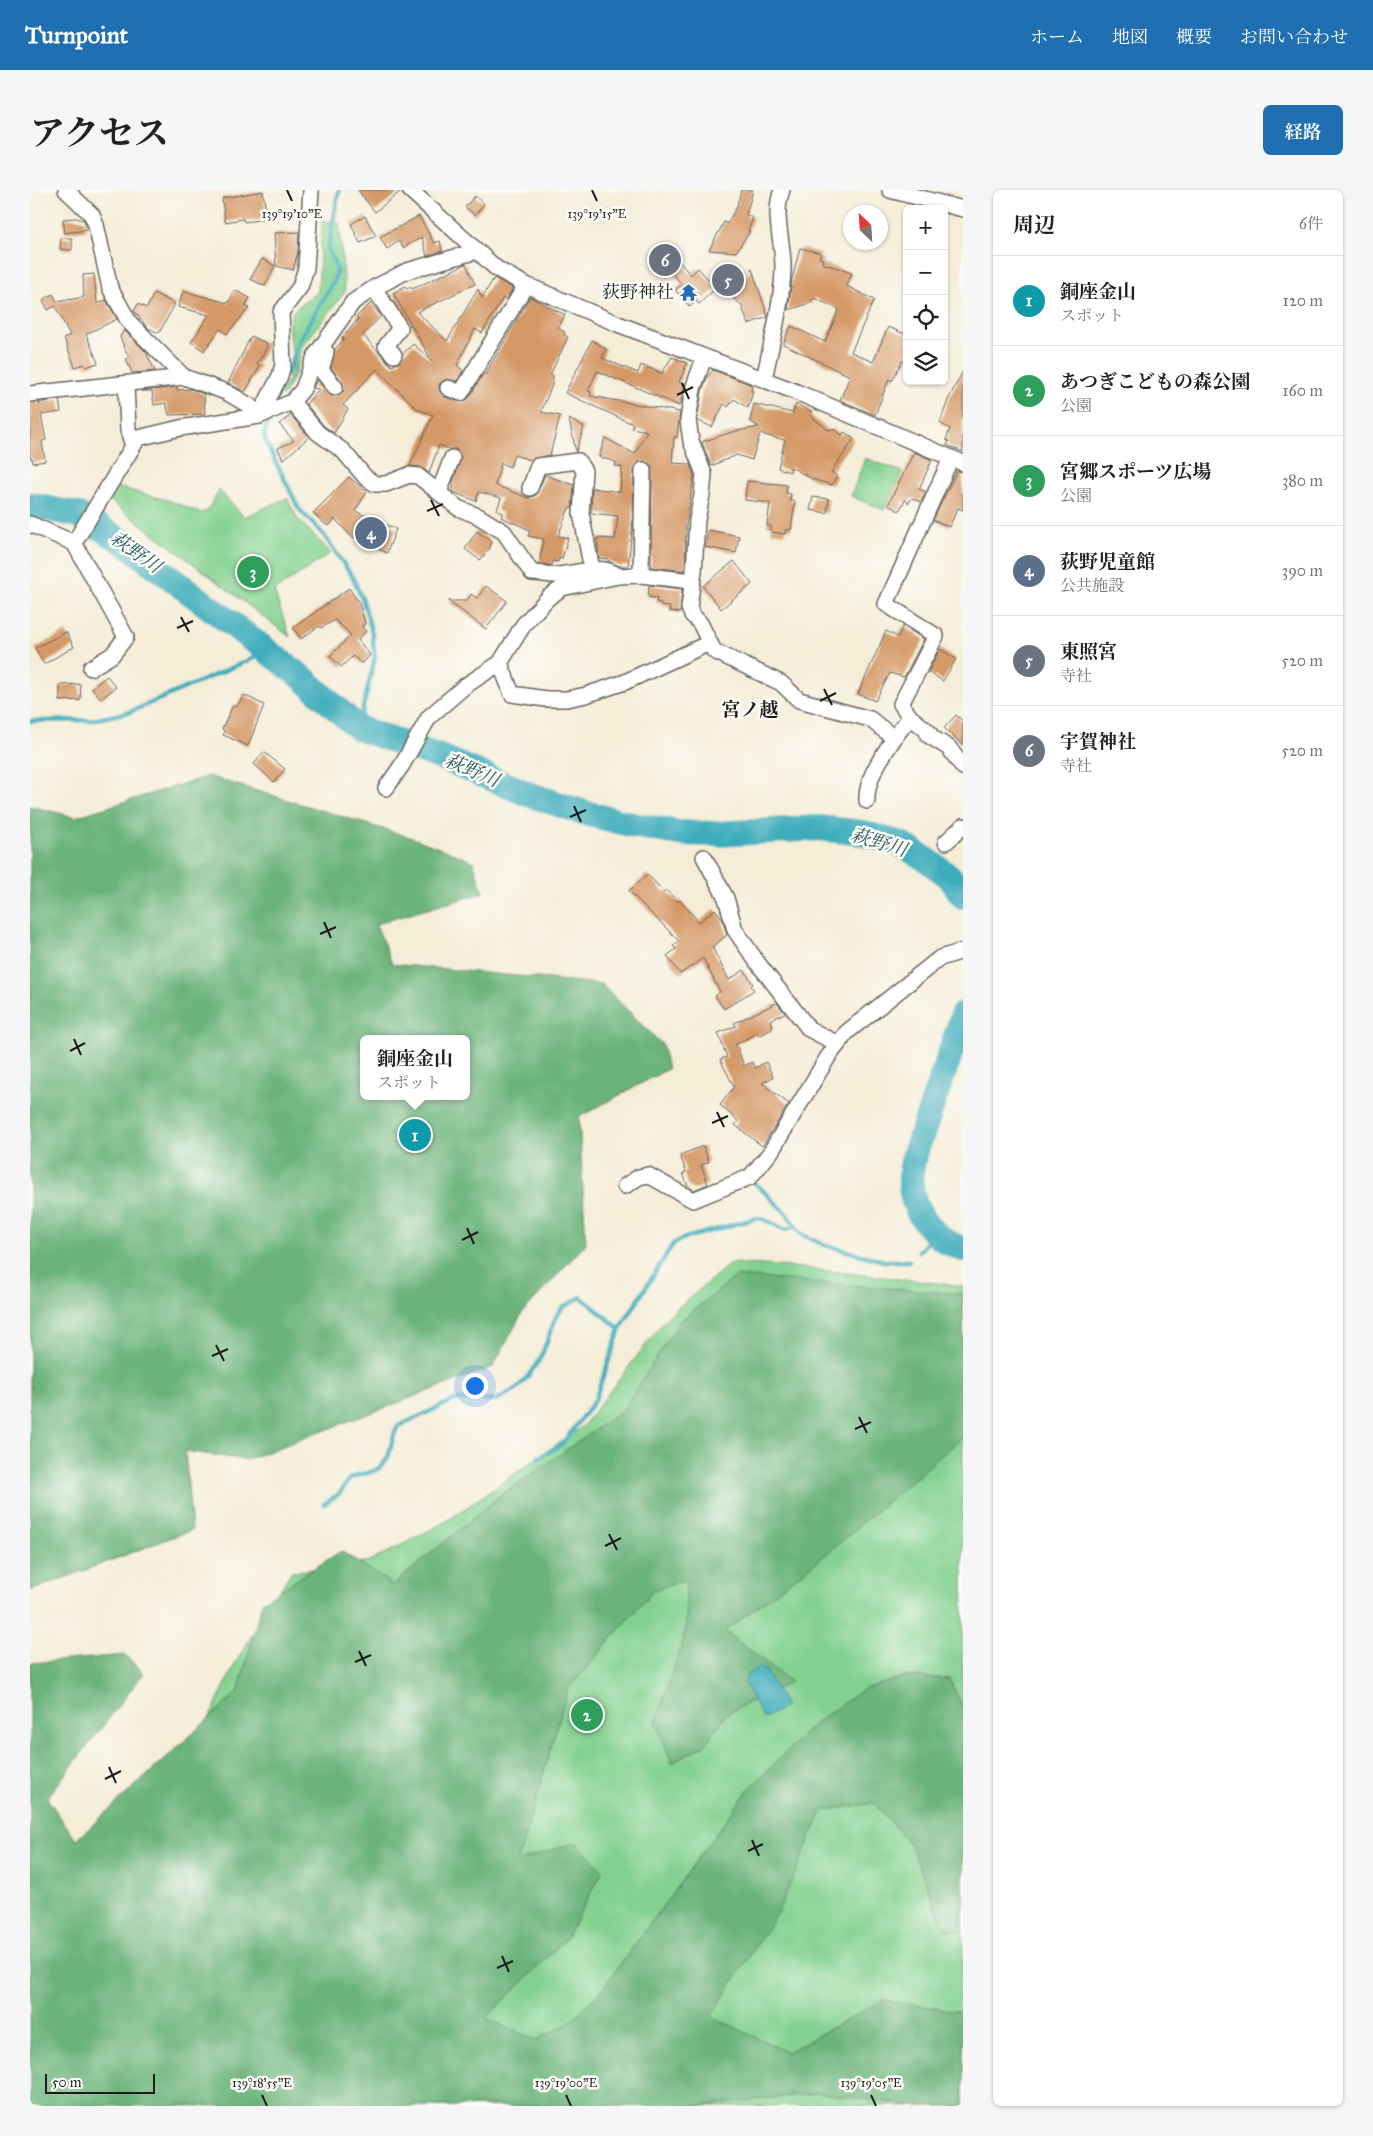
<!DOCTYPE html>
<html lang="ja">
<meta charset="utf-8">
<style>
:root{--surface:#fff;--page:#f6f6f6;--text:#222;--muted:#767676;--line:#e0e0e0;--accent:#1f6fb2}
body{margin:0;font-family:"IM FELL Great Primer","Noto Serif JP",serif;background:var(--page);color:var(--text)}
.controls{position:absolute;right:15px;top:15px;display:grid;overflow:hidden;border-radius:8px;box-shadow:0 1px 4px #0004}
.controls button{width:45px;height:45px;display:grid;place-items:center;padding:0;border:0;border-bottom:1px solid var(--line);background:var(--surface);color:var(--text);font:25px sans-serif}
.compass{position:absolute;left:813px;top:15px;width:45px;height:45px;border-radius:50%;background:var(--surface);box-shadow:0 1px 4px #0004;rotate:335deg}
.scale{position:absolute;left:15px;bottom:12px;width:110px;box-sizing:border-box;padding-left:5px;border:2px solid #1c1c1c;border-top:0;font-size:14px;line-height:18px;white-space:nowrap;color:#1c1c1c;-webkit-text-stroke:4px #fdfcf7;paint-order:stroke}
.you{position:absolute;left:444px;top:1195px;width:18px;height:18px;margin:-12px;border:4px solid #fff;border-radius:50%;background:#1a73e8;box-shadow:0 0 0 8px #1a73e833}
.badge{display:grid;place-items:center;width:32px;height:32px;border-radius:50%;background:var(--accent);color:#fff;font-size:16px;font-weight:700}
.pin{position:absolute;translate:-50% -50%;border:2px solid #fff;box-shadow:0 1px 5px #0006}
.popup{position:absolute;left:330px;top:845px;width:110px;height:65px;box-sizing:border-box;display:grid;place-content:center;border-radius:8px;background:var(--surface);filter:drop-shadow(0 1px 4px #0005);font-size:16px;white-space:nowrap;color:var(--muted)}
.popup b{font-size:19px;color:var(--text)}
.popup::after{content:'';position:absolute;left:50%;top:100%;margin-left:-10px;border:10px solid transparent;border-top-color:var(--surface)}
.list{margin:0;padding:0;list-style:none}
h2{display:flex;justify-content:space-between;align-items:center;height:65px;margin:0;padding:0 20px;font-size:21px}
h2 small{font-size:16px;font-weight:400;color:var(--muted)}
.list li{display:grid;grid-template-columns:32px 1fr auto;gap:15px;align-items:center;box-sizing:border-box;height:90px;padding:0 20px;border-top:1px solid var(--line)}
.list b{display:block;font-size:19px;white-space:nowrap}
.list p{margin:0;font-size:16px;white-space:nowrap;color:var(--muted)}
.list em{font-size:16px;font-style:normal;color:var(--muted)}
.icon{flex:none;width:28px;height:28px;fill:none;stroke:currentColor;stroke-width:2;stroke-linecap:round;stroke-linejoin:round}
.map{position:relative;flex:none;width:933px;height:1916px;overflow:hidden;border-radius:8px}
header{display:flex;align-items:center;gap:30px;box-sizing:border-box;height:70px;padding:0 25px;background:var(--accent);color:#fff}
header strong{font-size:24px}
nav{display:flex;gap:28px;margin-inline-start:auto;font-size:18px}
.intro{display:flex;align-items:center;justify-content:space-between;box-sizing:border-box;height:120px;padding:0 30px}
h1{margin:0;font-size:35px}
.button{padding:12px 22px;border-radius:8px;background:var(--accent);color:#fff;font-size:18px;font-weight:700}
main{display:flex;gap:30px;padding:0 30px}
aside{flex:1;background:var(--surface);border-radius:8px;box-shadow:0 1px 4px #0004}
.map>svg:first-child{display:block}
.green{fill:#83d190;stroke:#507656}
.forest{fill:#6ab37a;stroke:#43684b;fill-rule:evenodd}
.water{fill:#3eacbb;stroke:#2d646c}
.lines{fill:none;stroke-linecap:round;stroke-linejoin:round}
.stream{stroke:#3eacbb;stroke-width:4.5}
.river{stroke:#3eacbb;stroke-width:26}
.building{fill:#d59967}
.minor-casing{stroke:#68655e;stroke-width:18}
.minor{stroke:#fff;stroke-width:15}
.ticks{fill:none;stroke:#1c1c1c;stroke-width:2}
.labels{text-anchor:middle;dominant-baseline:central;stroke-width:5;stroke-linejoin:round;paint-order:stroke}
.poi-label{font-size:18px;fill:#1c1c1c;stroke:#fdfcf7;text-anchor:end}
.water-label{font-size:19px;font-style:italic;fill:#2b5d64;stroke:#fdfcf7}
.neighbourhood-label{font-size:19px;font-weight:bold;fill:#1c1c1c;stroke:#fdfcf7}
.ticks-label{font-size:12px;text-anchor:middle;fill:#1c1c1c;stroke:#fdfcf7;stroke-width:5;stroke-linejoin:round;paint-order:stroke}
</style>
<header>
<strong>Turnpoint</strong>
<nav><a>ホーム</a><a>地図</a><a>概要</a><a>お問い合わせ</a></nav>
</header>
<div class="intro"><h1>アクセス</h1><a class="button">経路</a></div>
<main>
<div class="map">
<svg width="933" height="1916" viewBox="0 0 933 1916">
<rect width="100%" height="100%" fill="#fdfcf7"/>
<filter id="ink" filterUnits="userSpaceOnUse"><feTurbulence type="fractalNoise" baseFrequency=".02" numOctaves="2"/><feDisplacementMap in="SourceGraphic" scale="10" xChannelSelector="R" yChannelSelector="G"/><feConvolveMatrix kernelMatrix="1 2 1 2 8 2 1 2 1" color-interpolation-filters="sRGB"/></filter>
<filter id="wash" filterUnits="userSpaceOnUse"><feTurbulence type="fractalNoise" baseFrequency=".0096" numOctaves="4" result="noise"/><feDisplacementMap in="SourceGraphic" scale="20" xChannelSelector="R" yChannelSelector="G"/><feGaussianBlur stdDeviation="1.12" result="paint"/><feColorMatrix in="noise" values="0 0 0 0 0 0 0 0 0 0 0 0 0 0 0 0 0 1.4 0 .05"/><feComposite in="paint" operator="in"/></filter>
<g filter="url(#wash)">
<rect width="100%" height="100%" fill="#f5edd8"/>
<g class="green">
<path d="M292 31 309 33 315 102 272 157 265 184 253 206 249 203C253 197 259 190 262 183 268 164 252 143 262 124 268 113 281 110 288 101Z"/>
<polygon points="835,268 872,282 854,320 821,306"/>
<polygon points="83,296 141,311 170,323 177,321 189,300 214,327 257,308 267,328 301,363 244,401 260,447 83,313 79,303"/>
<polygon points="701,1073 763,1077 933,1096 933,1916 191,1916 154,1581 207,1470 261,1382 341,1371 417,1331 553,1236 638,1126"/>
</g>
<g class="forest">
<path d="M178 586 383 648 443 671 453 703 346 734 362 774 571 794 632 854 638 879 549 927 556 1054 492 1123 463 1177 216 1270 155 1261 162 1340 0 1401V616L45 627ZM334 849H436V906H334Z"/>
<polygon points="707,1086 933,1104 933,1247 794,1366 695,1441 761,1492 697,1523 675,1555 642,1573 626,1533 656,1439 656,1389 623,1401 538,1499 488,1671 546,1652 573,1681 535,1750 456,1828 506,1850 539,1833 570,1802 718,1600 786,1532 834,1499 876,1486 919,1489 933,1517 933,1741 915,1740 880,1654 844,1613 792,1621 748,1722 681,1826 757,1862 854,1810 933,1822 933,1916 887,1916 787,1903 670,1916 0,1916 0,1473 95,1465 114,1483 17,1608 46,1650 208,1502 232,1412 311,1361 363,1395 467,1308 592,1221 650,1131"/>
</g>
<polygon class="water" points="729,1477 735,1480 756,1516 733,1529 715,1494 716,1486"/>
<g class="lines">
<g class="stream">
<polyline points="257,185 270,149 304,91 307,80 298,59 309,0"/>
<polyline points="239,227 234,244 235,250 269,319 293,344 322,386 333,411 342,443 345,468 328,538"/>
<polyline points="0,531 62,530 100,522 226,467 233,460"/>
<polyline points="723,991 756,1023 771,1044 795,1055 854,1071 879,1071"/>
<polyline points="889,1061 906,1043"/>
<polyline points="508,1268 532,1254 565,1210 590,1139 643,1054 652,1049 727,1028 733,1029 756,1040 764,1037"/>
<path d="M294 1314 310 1303 319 1289C328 1283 340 1285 349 1278 365 1266 358 1248 369 1236L424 1210H466L486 1199 496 1189 511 1167 526 1127 532 1118 551 1107 590 1139"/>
</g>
<g class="river">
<polyline points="0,315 49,325 95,353 274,489 328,538 413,568 498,604 555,623 603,635 649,643 687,644 789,638 833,643 871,654 897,670 919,686 933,706"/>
<path d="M933 824C922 862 907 899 895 936 889 953 881 970 881 987 879 1019 903 1050 933 1059"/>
</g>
</g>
<g id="blocks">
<g class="building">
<polygon points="328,0 371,0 371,1 345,22"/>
<polygon points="711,0 723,0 716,25 723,28 718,41 720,41 706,62 679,60 694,32 697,34 707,16"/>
<polygon points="233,1 237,29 214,32 213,29 195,32 192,8"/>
<polygon points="445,6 454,14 445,25 435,17"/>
<polygon points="335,26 346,46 330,53 321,34"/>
<polygon points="389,26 404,53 410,51 412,61 397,66 392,47 373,58 369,51 357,59 350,47"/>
<polygon points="45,28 54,30 57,40 35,43 33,29"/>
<polygon points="269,42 268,62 263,80 246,76 244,43"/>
<polygon points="31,48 42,48 42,60 30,59"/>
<polygon points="770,58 791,63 789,68 793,69 792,73 822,83 817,96 844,110 821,162 843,172 858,137 877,145 877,174 872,171 862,191 859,189 845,225 810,210 820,186 753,154 761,136 795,152 809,119 784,108 781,113 758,120 762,89"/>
<polygon points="640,62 661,85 668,78 686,98 669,114 666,111 660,117 645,100 652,94 630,71"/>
<polygon points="232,69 245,76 235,96 220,89"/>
<polygon points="436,74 445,94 387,122 417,151 448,99 452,108 464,88 483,98 476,110 473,108 452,143 445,139 427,175 433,181 427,191 416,189 409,194 409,200 415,207 431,212 439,208 453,184 455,185 500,107 535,125 528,138 535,142 534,145 538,147 520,185 523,186 522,195 511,222 530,226 520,265 501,270 484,265 480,277 471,273 465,295 498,308 506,305 515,285 544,295 542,318 539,318 528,346 538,348 532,369 529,368 528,372 523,371 522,375 509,374 514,349 498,346 500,340 471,327 473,323 467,320 471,308 449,302 446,311 423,302 423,292 431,267 426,259 419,259 409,255 399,283 390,277 380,276 403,225 387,219 347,179 313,215 318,219 304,243 294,236 276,214 289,199 283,198 287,189 301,206 307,206 314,201 312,191 301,178 305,159 314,149 312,147 329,129 326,127 341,113 351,126 333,145 357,171 362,176 370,172 373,164 383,154 402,171 363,103 375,96 377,99 380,97 382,99"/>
<polygon points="722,79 738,127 718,134 712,116 698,104"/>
<polygon points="64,84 67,114 76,110 87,129 56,144 68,173 56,177 54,174 45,177 34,148 40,145 25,116 18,120 13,110 23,104 27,112 54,107 53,85"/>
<polygon points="205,100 220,108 215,116 219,118 197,144 190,139 174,161 161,152 179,125 148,117 153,101 198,113"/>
<polygon points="124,103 145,114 129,143 118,138 104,121 108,114 117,118"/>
<polygon points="94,140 116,162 125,181 102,183 96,169 99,168 90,147"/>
<polygon points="221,146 236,153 237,157 227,174 230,176 215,202 198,193"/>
<polygon points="562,150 576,159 572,168 608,183 611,175 632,183 642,167 657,173 649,192 655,195 650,216 567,181 558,201 561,202 560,206 650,222 647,247 644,247 642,273 660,274 664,285 656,335 655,381 621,377 622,280 621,275 614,271 608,272 604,280 603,331 598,376 589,376 578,371 578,369 569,368 567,348 585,349 588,326 561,323 562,298 590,302 592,277 585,276 586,272 569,267 575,248 605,264 617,241 602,238 603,234 535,203"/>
<polygon points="683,180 722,195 721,201 723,201 718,218 704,209 698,217 694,214 682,237 667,230 672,201 677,188"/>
<polygon points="933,181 933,262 917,255 919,251 916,250 920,239 910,233 918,210"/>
<polygon points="147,197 147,200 161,199 174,204 175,224 139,225 136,213 124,215 122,201 111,201"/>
<polygon points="29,210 31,222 11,225 16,250 12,251 15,271 3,273 2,268 0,268 0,213 9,212 9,215 11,212"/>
<polygon points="724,214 763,223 766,214 782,222 781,226 798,240 803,239 812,245 814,242 824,249 801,282 807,286 802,295 782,289 761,277 760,282 748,278 755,250 730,244 722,270 707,265 681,276 672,252 702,242 729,237 720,231"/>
<polygon points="261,225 279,247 253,270 248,258 264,251 249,234"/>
<polygon points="539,229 554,237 546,262"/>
<polygon points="884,262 902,270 889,299 896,302 891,312 882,308 879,313 875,310 869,321 858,315"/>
<polygon points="927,281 933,282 933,320 928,318 919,337 903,330"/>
<polygon points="319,287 337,302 325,321 366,339 357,363 321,346 305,329 299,336 296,335 283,323"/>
<polygon points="717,291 757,295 756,303 761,304 760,311 765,311 761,340 756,339 755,344 741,342 741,336 737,336 740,313 715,310"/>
<polygon points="783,307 799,309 797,323 780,320"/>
<polygon points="678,340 709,346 706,363 675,357"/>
<polygon points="447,341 461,351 460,358 450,370 435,359"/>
<polygon points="704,371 722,394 691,419 673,396"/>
<polygon points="619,395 652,399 650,423 639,421 640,417 631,416 631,413 626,412 627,408 618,407"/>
<polygon points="456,396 477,411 456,439 418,411 437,411 441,404 447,408"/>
<polygon points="319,398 329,413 335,433 332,437 336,441 328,450 340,465 332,474 323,466 311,477 300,466 321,445 305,430 291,438 289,436 271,449 263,438"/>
<polygon points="873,436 894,449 874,487 860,483 845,511 828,504 856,441 868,447"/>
<polygon points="36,442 44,457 14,474 5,458"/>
<polygon points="910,459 926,469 913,491 898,482"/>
<polygon points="77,486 86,497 71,509 62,498"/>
<polygon points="50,494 51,510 30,511 30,495"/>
<polygon points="214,505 234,515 218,556 193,545 195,541 192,539 203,515 206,517"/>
<polygon points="926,525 933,531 933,555 914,538"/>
<polygon points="234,562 255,579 244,592 224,574"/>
<polygon points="617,684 634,702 636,700 648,712 650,710 669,732 685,719 692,728 697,745 682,757 699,790 714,780 723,794 721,796 724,800 694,819 685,806 690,802 673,768 650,784 637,766 646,759 643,756 649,751 599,701"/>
<polygon points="747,813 755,823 740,830 743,836 742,839 729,846 728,843 706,854 714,876 722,872 725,878 736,872 743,887 732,893 759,914 732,956 705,935 708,931 690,915 704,897 690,869 697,867 688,843 706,836 704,833"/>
<polygon points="673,956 679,972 671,975 678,994 664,1000 658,996 653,983 656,982 650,965"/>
</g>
</g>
</g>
<g filter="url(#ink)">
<use href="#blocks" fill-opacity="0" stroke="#68655e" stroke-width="1"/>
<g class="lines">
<defs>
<g id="minor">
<polyline points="36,0 62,25 66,35 80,98 99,132 154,187 196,202 220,216 229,226 250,186 253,174 251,122 270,97 276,78 281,0"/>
<polyline points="380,0 467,79 496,95 588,134 764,201 933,273"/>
<polyline points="860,0 933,19"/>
<polyline points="344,98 370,138 356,156 364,165"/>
<polyline points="296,162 291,180 305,197"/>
<polyline points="674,168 663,199 658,230 661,251 674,284 672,305 667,330 664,381 659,418 662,425 670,433 684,461 751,493 769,510 840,529 864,548 880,527"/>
<path d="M734 189C741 156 752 113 753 80 754 53 742 26 752 0"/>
<polyline points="96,195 98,240 103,256"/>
<polyline points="418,198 431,203 496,95"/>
<polyline points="0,204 154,187"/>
<path d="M262 212 288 243 313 261 336 288 345 294H356L379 285 388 286 428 318 448 326 474 342 502 383C510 383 518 385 526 385 545 385 571 372 588 386L611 385 661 391"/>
<polyline points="921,268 856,414 906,446 871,514 880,527 899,542 898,545 919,558 933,577"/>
<polyline points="500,298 508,276 548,271 554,281 551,323 562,380"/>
<polyline points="409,302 422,268"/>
<polyline points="0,334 44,353 108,248 150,238 229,226 262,212 273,199 285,166 323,112 344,98 377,81 447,61"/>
<polyline points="44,353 96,447 82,465 61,478"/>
<polyline points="611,385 613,280"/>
<polyline points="470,473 482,504 516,509 537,509 556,505 595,492 679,453"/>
<polyline points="356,598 372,575 399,527 435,496 470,473 494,434 519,407 532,398 588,386"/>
<path d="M837 611C836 587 852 568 864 548"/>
<polyline points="916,652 933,636"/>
<polyline points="674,667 696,708 705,740 727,772 779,839 808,854"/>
<polyline points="595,996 609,987 618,985 663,1010 720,987 740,963 798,867 817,842 910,768 933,761"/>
</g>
</defs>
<use href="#minor" class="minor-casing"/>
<use href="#minor" class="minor"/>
</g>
</g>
<path class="ticks" d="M257 0 262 11M562 0 567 11M652 193 659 209M647 205 663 197M401 310 409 326M397 321 413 314M151 427 159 442M147 438 163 431M794 499 802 515M790 511 806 503M544 616 551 632M540 627 556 620M294 732 301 748M290 744 306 737M44 849 51 865M40 861 55 853M687 922 694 937M682 933 698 926M437 1038 444 1054M432 1050 448 1042M186 1155 194 1171M182 1166 198 1159M829 1227 837 1243M825 1239 841 1232M579 1344 587 1360M575 1356 591 1348M329 1461 336 1476M325 1472 341 1465M79 1577 86 1593M75 1589 91 1581M722 1650 729 1666M718 1661 733 1654M472 1766 479 1782M467 1778 483 1771M232 1905 237 1916M536 1905 541 1916M841 1905 846 1916"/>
<defs>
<symbol id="temple-bare" viewBox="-9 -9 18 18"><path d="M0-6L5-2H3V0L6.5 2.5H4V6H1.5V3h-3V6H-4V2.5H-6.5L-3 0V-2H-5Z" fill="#1f6fb2" stroke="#fdfcf7" stroke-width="2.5" paint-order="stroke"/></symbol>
</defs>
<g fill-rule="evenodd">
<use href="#temple-bare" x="646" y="90" width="25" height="25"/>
</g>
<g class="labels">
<g class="poi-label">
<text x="644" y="102">荻野神社</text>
</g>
<g class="water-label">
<text transform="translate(106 362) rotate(35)">萩野川</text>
<text transform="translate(442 580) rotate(23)">萩野川</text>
<text transform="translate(849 652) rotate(17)">萩野川</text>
</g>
<g class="neighbourhood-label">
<text x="720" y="519">宮ノ越</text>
</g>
</g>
<g class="ticks-label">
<text x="262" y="28">139°19'10"E</text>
<text x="567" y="28">139°19'15"E</text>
<text x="232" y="1897">139°18'55"E</text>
<text x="536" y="1897">139°19'00"E</text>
<text x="841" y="1897">139°19'05"E</text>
</g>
</svg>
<div class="controls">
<button>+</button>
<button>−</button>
<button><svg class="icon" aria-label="locate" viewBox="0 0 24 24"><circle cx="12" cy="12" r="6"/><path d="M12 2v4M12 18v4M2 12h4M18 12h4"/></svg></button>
<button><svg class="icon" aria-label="layers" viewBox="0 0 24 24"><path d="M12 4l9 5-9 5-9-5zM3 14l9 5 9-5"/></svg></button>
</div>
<svg class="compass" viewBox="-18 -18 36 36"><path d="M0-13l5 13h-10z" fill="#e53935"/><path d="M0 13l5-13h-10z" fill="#767676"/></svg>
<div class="scale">50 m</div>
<div class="you"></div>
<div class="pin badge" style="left:385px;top:945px;background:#0f9aa8">1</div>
<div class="popup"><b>銅座金山</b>スポット</div>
<div class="pin badge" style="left:557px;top:1525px;background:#2e9e5b">2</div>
<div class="pin badge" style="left:223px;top:382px;background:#2e9e5b">3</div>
<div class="pin badge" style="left:341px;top:343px;background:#5c6f8a">4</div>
<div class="pin badge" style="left:698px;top:90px;background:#6b7280">5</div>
<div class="pin badge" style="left:635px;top:70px;background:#6b7280">6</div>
</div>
<aside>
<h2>周辺<small>6件</small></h2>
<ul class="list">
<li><span class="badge" style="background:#0f9aa8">1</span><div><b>銅座金山</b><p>スポット</p></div><em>120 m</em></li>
<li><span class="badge" style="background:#2e9e5b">2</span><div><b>あつぎこどもの森公園</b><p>公園</p></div><em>160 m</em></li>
<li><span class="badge" style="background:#2e9e5b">3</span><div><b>宮郷スポーツ広場</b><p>公園</p></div><em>380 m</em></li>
<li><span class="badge" style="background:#5c6f8a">4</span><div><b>荻野児童館</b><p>公共施設</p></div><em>390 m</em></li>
<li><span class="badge" style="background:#6b7280">5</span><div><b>東照宮</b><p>寺社</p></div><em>520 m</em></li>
<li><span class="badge" style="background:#6b7280">6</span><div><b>宇賀神社</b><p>寺社</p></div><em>520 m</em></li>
</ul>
</aside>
</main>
